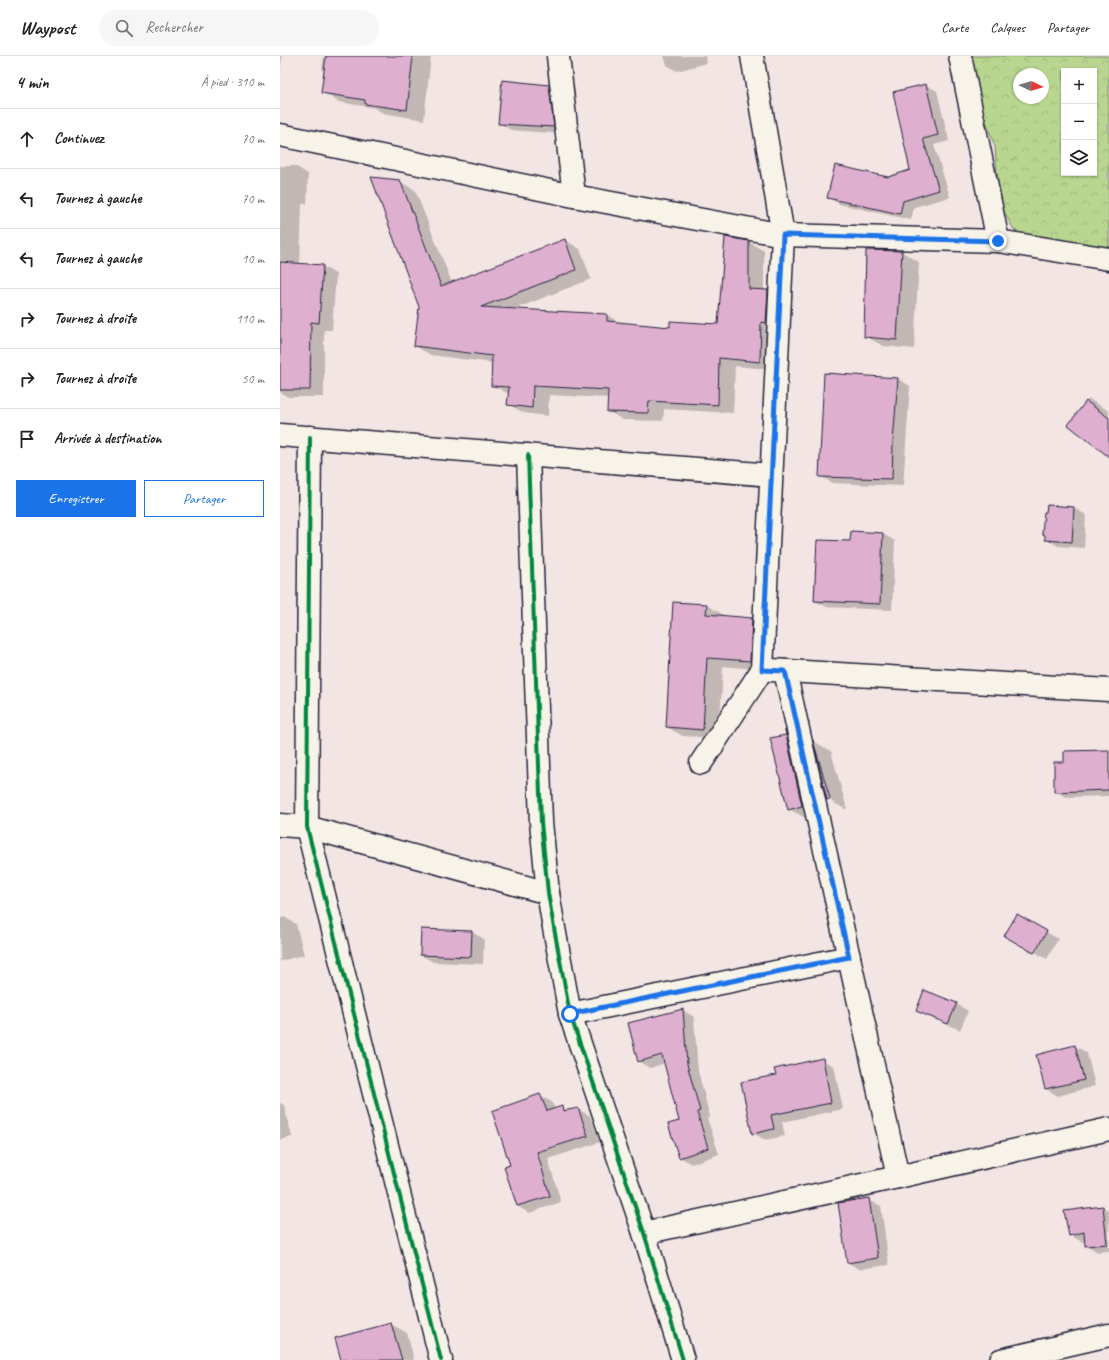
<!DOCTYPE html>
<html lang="fr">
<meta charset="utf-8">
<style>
:root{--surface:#fff;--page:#f6f6f6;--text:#202124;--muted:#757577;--line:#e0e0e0;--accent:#1a73e8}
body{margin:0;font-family:Caveat,sans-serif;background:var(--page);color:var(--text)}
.controls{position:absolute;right:12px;top:12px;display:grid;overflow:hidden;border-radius:0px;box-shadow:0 1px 3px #0004}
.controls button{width:36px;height:36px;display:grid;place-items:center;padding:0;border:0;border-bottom:1px solid var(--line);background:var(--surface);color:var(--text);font:20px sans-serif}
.compass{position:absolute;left:733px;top:12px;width:36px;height:36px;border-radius:50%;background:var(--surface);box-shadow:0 1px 3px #0004;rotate:94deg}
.stop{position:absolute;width:12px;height:12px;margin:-9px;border:3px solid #1a73e8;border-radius:50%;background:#fff}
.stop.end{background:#1a73e8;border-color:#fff;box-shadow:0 1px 4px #0008}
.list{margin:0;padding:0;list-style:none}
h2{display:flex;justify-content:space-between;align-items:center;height:52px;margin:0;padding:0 16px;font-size:17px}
h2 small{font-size:13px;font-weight:400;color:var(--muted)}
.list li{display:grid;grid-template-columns:26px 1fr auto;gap:12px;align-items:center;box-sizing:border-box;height:60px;padding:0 16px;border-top:1px solid var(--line)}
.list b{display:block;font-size:15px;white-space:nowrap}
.list em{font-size:13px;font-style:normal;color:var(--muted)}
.actions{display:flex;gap:8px;padding:12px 16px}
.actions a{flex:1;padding:9px 0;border:1px solid var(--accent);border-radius:0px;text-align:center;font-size:14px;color:var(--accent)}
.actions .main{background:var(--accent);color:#fff}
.icon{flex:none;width:22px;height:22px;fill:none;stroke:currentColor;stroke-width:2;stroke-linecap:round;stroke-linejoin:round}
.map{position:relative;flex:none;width:829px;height:1304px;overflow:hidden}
header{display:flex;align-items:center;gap:24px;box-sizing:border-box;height:56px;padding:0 20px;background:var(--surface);border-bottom:1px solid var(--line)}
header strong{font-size:19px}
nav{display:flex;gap:22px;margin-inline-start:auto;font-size:14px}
.search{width:280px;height:36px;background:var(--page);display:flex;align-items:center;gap:10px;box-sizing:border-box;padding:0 14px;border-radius:22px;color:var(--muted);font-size:15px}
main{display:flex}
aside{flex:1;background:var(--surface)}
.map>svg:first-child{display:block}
.forest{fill:url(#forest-crowns);stroke:#6d7c65;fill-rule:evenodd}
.shadow{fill:#0003}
.building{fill:#dfafd0;stroke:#22223b}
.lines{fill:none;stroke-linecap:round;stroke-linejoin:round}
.street-casing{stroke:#22223b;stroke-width:25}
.secondary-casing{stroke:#22223b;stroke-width:25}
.street{stroke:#f7f3e8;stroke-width:22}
.secondary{stroke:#f7f3e8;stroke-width:22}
.cycleway-casing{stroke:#f7f3e8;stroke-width:6}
.cycleway{stroke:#00873e;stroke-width:4}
.route{stroke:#1a73e8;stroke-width:5}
</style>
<header>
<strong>Waypost</strong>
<div class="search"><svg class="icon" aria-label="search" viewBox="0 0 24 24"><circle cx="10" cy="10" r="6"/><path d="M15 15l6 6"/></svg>Rechercher</div>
<nav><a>Carte</a><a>Calques</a><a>Partager</a></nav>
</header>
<main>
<aside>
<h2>4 min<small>À pied · 310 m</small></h2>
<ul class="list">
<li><svg class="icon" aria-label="ahead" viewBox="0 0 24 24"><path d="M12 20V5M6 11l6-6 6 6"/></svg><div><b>Continuez</b></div><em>70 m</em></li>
<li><svg class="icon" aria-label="left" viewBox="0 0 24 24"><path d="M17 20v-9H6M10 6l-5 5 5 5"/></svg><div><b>Tournez à gauche</b></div><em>70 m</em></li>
<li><svg class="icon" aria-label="left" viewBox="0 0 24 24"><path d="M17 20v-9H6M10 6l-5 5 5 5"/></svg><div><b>Tournez à gauche</b></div><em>10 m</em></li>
<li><svg class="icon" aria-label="right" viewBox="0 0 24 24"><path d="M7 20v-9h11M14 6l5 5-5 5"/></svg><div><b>Tournez à droite</b></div><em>110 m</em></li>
<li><svg class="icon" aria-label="right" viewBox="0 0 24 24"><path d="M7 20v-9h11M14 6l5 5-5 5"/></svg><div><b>Tournez à droite</b></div><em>50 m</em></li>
<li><svg class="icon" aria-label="arrive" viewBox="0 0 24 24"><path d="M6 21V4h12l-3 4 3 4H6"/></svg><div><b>Arrivée à destination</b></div></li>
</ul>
<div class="actions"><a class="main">Enregistrer</a><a>Partager</a></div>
</aside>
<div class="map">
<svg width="829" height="1304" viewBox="0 0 829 1304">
<defs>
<pattern id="forest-crowns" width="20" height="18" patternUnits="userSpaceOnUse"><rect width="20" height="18" fill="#b8d68f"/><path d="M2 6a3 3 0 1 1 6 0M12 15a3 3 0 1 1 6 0" fill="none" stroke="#9eb77c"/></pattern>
</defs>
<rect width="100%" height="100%" fill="#f2e5e3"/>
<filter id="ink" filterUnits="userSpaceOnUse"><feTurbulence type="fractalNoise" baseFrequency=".025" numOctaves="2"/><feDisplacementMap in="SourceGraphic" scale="8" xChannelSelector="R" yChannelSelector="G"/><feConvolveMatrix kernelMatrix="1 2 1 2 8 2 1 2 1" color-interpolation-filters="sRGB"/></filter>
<g filter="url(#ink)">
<path class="forest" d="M691 0H829V191L813 197 748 189 733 172 719 147 715 91 695 34ZM784 15H814V117H784ZM739 18H763V42H739Z"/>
<g class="shadow">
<polygon points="0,0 2,0 0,16"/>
<polygon points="44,0 151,0 144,64 103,57 95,52 59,46 42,36 45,15 42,14"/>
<polygon points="384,0 425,0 427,7 397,15 387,9"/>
<polygon points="646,29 657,35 669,85 654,89 670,141 634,151 631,164 559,148 548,141 632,115 614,37"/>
<polygon points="268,30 280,37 285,78 231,74 219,67"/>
<polygon points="0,110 15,110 28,118 27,148 22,148 20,208 42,210 56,218 52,274 44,274 44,341 8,341 0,336"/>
<polygon points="119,125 135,134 172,227 285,184 300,193 311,223 232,254 327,259 342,268 391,272 439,269 469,186 484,195 484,235 488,235 503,244 496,314 455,310 453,357 384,353 383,365 343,364 328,355 328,342 269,339 268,360 244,357 228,348 229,338 212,329 213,307 151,299 135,290 140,251"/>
<polygon points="622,196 639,206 634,293 603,290 585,280"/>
<polygon points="618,323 630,330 623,430 552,427 540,420"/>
<polygon points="809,343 829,355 829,399 790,369"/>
<polygon points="768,451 794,452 806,459 804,492 778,490 766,483"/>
<polygon points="603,478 615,485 612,554 547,551 535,545 571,486"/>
<polygon points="426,549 442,558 442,560 472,563 488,572 486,614 443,610 439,682 403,680 387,671"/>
<polygon points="507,676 523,685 539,760 527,763 509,753 491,683 507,679"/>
<polygon points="535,686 551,695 567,753 565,753 547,743"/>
<polygon points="829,698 829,740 786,741 775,735 785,707"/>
<polygon points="737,859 778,883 767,903 726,879"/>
<polygon points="4,861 16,868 24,899 0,905 0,863"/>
<polygon points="192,876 204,883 203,908 153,906 141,899"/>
<polygon points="676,948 688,955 680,974 649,961 637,954"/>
<polygon points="403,954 414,961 418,1015 430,1061 427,1062 439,1098 411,1108 400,1101 400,1065 385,1007 370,1012 359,1005"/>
<polygon points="795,990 807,997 815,1030 778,1040 766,1033"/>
<polygon points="542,1004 554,1010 563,1053 502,1066 505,1080 485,1084 473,1077 497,1019"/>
<polygon points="260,1040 272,1046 275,1053 281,1051 289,1055 298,1053 310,1060 320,1086 268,1103 281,1146 249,1157 237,1150"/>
<polygon points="0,1047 4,1049 12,1081 0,1084"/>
<polygon points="589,1144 601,1150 609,1209 579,1213 567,1206"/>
<polygon points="822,1151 829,1155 829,1195 818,1196 806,1189 806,1185 802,1186 790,1179"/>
<polygon points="111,1268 127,1277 134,1304 62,1304 56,1283"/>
</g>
<g class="building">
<polygon points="46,0 133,0 127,54 85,48 85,44 41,37"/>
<polygon points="222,24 269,29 274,71 218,68"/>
<polygon points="646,28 658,79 643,83 659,134 623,145 620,158 547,142 555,109 608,121 630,114 613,36"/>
<polygon points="91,121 120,124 161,230 285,183 296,214 201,251 327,258 327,265 390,271 390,265 438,268 445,181 469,185 469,233 488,234 486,267 481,266 480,306 439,302 438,349 369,345 368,357 327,356 328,334 253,330 252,352 227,349 229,331 211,330 212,300 134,290 139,251"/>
<polygon points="586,194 622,195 617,284 584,281"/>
<polygon points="0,206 43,209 39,267 31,266 30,334 0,334"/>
<polygon points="544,317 618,322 613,386 612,423 539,421"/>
<polygon points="806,345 829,362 829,401 788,369"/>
<polygon points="767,449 794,451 792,486 765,484 765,479 762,478 764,456 766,456"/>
<polygon points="571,475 603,477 600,548 534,545 537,484 570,485"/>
<polygon points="393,546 427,548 426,558 472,562 470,605 427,602 423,674 386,671"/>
<polygon points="505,674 522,750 508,754 490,682 506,679"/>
<polygon points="533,684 550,743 547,744"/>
<polygon points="829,694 829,734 774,736 774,706 784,706 784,695"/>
<polygon points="737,858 767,875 754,897 724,880"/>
<polygon points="141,873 192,875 191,901 140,899"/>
<polygon points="644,934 677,947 668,968 636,955"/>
<polygon points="403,953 407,1008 420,1055 417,1056 428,1092 399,1102 388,1068 399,1065 382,999 358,1006 348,967"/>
<polygon points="795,989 804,1024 765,1033 756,999"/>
<polygon points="543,1002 551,1047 491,1059 494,1073 472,1078 461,1026 496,1019 494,1013"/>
<polygon points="260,1038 267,1055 282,1050 283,1055 298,1052 308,1080 257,1096 270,1140 237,1150 224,1111 230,1109 212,1055"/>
<polygon points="589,1142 598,1202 567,1207 558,1147"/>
<polygon points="823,1150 827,1188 805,1190 804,1176 789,1180 784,1155"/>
<polygon points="111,1267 122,1304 61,1304 55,1282"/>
</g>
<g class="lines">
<defs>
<g id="street">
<polyline points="278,0 294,140"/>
<polyline points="680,0 718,185"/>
<polyline points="0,79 294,140 503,179 718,185 829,203"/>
<polyline points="0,379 491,419"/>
<polyline points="30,381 27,771 161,1304"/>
<polyline points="248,399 261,766 268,837 274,872 290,958 364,1177 403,1304"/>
<polyline points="491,614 829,634"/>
<polyline points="505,615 618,1121"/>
<polyline points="421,707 482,614 503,179 472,0"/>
<polyline points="0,769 27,771 268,837"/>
<polyline points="290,958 569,901"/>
<polyline points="364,1177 618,1121 829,1073"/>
</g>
<polyline id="secondary" points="721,1304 829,1279"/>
</defs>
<use href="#street" class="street-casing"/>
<use href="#secondary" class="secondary-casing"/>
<use href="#street" class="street"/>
<use href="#secondary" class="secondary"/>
<defs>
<g id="cycleway">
<polyline points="30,381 27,771 161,1304"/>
<polyline points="248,399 261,766 268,837 274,872 290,958 364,1177 403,1304"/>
</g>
</defs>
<use href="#cycleway" class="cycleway-casing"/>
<use href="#cycleway" class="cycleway"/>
</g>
</g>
<g class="lines" filter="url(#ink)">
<polyline class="route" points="290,958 569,901 505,615 482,614 503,179 718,185"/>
</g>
</svg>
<div class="controls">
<button>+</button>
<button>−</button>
<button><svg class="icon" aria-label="layers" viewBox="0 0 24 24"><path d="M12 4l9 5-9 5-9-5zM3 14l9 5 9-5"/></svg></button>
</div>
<svg class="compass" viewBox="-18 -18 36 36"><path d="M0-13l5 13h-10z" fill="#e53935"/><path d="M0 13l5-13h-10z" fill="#757577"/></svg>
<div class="stop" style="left:290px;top:958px"></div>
<div class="stop end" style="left:718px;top:185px"></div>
</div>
</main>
